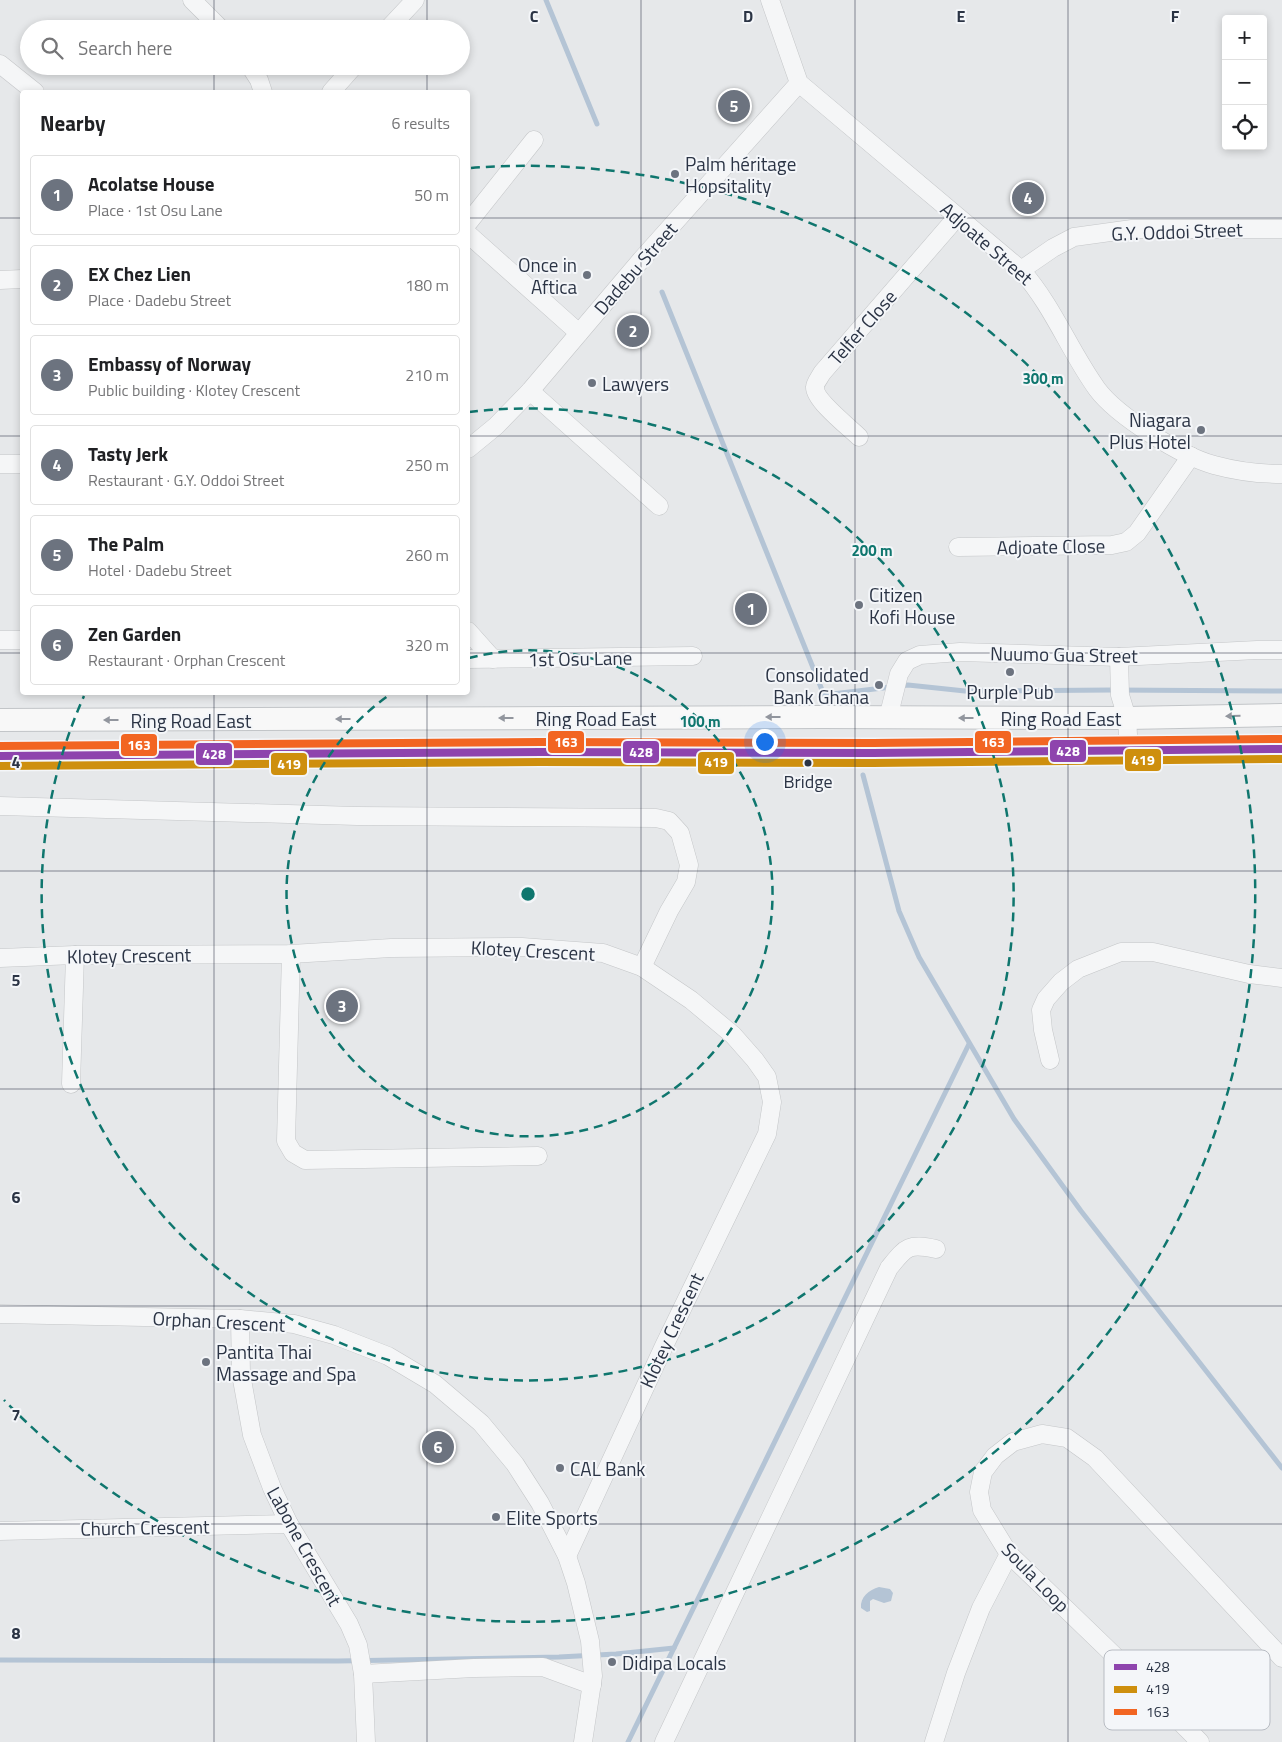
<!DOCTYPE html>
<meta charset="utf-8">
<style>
:root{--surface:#fff;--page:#f2f2f2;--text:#202124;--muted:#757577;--line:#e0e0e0;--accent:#6c737f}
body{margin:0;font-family:"Titillium Web",sans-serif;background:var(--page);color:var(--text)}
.controls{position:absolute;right:15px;top:15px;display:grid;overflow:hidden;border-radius:5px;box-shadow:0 2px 8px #0003}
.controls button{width:45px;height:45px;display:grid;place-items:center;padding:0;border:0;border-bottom:1px solid var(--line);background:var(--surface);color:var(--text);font:25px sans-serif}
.you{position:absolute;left:764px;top:741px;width:18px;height:18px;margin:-12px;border:4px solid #fff;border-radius:50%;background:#1a73e8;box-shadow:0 0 0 8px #1a73e833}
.badge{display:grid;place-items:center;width:32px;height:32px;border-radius:50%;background:var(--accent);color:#fff;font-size:16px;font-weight:700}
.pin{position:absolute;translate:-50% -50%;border:2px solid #fff;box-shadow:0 1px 5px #0006}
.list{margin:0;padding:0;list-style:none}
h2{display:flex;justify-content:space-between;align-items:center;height:65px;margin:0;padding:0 20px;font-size:21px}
h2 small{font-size:16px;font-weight:400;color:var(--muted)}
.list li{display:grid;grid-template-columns:32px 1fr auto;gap:15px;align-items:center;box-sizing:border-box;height:80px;margin:0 10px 10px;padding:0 10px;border:1px solid var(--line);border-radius:5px}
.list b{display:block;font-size:19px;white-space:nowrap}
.list p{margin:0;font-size:16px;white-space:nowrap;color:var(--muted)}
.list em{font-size:16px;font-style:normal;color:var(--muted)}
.icon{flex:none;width:28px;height:28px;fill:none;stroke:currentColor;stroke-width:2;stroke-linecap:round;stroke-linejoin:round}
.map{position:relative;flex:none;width:1282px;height:1742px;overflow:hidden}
.search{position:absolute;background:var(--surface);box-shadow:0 2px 8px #0003;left:20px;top:20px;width:450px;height:55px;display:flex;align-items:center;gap:12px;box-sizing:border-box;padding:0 18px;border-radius:28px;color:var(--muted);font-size:19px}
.panel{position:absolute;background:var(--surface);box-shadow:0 2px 8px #0003;left:20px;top:90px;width:450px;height:605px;border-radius:5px}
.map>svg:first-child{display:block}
.water{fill:#b4c4d5}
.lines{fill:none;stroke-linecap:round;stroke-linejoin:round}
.stream{stroke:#b4c4d5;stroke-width:5}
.minor-casing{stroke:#c4c6c8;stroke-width:19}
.major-casing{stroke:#c2c5c8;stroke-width:24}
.minor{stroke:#f5f6f7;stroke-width:18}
.major{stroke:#f8f8f8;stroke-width:22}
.bus-1-casing{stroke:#f4f6f9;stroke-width:11}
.bus-2-casing{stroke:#f4f6f9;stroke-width:11}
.bus-3-casing{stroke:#f4f6f9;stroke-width:11}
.bus-1{stroke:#8e44ad;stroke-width:8}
.bus-2{stroke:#ce8f0e;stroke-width:8}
.bus-3{stroke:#f26522;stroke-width:8}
.oneway{fill:#92969e}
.grid{fill:none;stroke:#2b3445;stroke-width:1;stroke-opacity:0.55}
.ring{fill:none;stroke:#0f766e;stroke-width:2.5;stroke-dasharray:9 6}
.poi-dot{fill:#6c737f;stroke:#f4f6f9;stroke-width:2}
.bus-dot{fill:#2b3445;stroke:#f4f6f9;stroke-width:2}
.labels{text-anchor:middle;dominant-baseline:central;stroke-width:4;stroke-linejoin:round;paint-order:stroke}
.bus-label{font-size:18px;fill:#2b3445;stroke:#f4f6f9}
.poi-label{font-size:19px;fill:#2b3445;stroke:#f4f6f9;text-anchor:start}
.street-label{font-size:19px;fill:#2b3445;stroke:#f4f6f9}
.key{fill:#f4f6f9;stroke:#b8bcc3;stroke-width:1}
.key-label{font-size:14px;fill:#2b3445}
.grid-label{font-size:16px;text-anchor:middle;font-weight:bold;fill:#2b3445;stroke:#f4f6f9;stroke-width:4;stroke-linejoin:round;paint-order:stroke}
.centre{fill:#0f766e;stroke:#f4f6f9;stroke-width:2.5}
.ring-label{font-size:15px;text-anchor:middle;font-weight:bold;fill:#0f766e;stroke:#f4f6f9;stroke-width:4;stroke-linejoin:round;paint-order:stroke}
.line-badge{stroke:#f4f6f9;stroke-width:2}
.badge-label{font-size:14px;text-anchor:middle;font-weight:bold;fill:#fff}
</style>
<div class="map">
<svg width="1282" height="1742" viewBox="0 0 1282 1742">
<rect width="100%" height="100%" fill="#e6e8ea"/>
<path class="water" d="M879 1587 890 1589 893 1593 891 1601 884 1603 873 1599 870 1601V1611L867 1612 861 1608C860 1597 869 1590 879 1587Z"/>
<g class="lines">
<g class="stream">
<polyline points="546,0 597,124"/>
<polyline points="662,292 824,695 908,685 965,691 1113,690 1282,691"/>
<polyline points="863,775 899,911 919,957 1014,1119 1081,1211 1282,1468"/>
<polyline points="0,1660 338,1661 559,1657 616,1654 674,1648"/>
<polyline points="628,1742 969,1044"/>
</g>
<defs>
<g id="minor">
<polyline points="192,0 221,29"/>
<path d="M770 0 799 83 1021 270C1053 306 1069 350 1097 389 1117 416 1181 456 1214 465 1236 471 1260 474 1282 474"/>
<polyline points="388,29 415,0"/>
<polyline points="0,64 35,92"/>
<polyline points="250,66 259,80 263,92"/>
<polyline points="331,92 354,66"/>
<polyline points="468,223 534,140"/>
<polyline points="468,234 579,333"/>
<polyline points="1021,270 1053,248 1074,237 1132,229 1282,229"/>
<polyline points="0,280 22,279"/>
<polyline points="530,391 659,506"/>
<path d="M859 437C850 428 814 400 815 387 815 383 820 377 822 373L957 217"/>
<polyline points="468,449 496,426 530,391 641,260 799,83"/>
<polyline points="0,464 22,464"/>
<polyline points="958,547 1112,545 1126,542 1137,533 1191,456"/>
<polyline points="468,631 493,659"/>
<polyline points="0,640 22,640"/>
<polyline points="1119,657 1120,695 1127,718 1129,751"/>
<polyline points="468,659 693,656"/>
<polyline points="888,718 899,674 907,661 920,655 960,652 1119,657 1257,650 1282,650"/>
<polyline points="0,806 357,816 656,818 669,821 680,833 689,865 686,882 669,911 642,967"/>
<polyline points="291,954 286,1141 293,1153 305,1160 538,1156"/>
<polyline points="0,958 75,955 291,954 391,948 522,947 603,953 642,967 691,1000 733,1035 755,1060 767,1077 772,1102 767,1134 664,1346 567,1556"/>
<polyline points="1050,1060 1043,1030 1041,1010 1046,999 1061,982 1078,969 1121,952 1153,952 1249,974 1282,978"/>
<polyline points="71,1084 75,955"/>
<polyline points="0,1314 240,1319 294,1324 334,1335 388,1356 435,1384 481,1423 515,1464 540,1503 567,1556 576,1583 590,1641 593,1676 583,1742"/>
<polyline points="240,1319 241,1374 252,1435 272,1488 289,1524 349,1624 358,1645 363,1674 366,1742"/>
<polyline points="0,1531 289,1524"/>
<polyline points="363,1674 474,1668 543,1667 592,1685"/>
<path d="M664 1742 889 1268C906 1247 908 1243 936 1249"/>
<polyline points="934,1742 956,1673 981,1608 1009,1554"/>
<polyline points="1200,1742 1123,1664 1009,1554 982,1510 979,1492 983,1472 995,1456 1013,1442 1042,1434 1067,1438 1095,1458 1282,1658"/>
</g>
<g id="major">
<polyline points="0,720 822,717 1127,718 1282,715"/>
<polyline points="0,756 540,752 873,753 1282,749"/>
</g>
</defs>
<use href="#minor" class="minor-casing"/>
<use href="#major" class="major-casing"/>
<use href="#minor" class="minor"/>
<use href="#major" class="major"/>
<defs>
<polyline id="bus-1" points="0,756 540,752 873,753 1282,749"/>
<polyline id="bus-2" points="0,766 540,762 873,763 1282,759"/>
<polyline id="bus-3" points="0,746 540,742 873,743 1282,739"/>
</defs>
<use href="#bus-1" class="bus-1-casing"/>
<use href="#bus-2" class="bus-2-casing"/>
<use href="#bus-3" class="bus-3-casing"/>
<use href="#bus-1" class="bus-1"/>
<use href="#bus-2" class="bus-2"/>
<use href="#bus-3" class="bus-3"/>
</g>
<defs><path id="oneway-solid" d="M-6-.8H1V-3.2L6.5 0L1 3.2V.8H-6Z" transform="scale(1.25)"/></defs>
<g class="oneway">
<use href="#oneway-solid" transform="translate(1233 716) rotate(179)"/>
<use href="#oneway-solid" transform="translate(773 717) rotate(180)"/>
<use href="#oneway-solid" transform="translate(506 718) rotate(180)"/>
<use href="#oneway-solid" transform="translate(966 718) rotate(-180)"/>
<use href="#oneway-solid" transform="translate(343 719) rotate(180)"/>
<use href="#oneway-solid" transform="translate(111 720) rotate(180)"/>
</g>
<path class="grid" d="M214 0V29M427 0V29M641 0V1742M855 0V1742M1068 0V1742M214 66V92M427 66V92M0 218H22M468 218H1282M0 436H22M468 436H1282M0 653H22M468 653H1282M214 692V1742M427 692V1742M0 871H1282M0 1089H1282M0 1306H1282M0 1524H1282"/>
<g class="ring">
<path d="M469 658A243 243 0 1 1 392 693"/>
<path d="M469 412A486 486 0 1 1 84 696"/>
<path d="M471 168A728 728 0 1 1 4 1400"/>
</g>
<g class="poi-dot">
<circle cx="675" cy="174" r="5"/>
<circle cx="587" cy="275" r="5"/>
<circle cx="592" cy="383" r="5"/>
<circle cx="1201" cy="430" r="5"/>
<circle cx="859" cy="605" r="5"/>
<circle cx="1010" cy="672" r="5"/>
<circle cx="879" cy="685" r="5"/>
<circle cx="206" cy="1362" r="5"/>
<circle cx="560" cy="1468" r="5"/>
<circle cx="496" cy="1517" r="5"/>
<circle cx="612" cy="1662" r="5"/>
</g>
<circle class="bus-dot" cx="808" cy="763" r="4.5"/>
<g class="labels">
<g class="bus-label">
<text x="808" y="781">Bridge</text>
</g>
<g class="poi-label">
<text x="685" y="163">Palm héritage<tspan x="685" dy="22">Hopsitality</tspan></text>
<text x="577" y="264" text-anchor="end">Once in<tspan x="577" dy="22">Aftica</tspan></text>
<text x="602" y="383">Lawyers</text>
<text x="1191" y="419" text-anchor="end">Niagara<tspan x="1191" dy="22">Plus Hotel</tspan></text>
<text x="869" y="594">Citizen<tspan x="869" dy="22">Kofi House</tspan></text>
<text x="869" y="674" text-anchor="end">Consolidated<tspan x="869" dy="22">Bank Ghana</tspan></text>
<text x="1010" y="691" text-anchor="middle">Purple Pub</text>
<text x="216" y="1351">Pantita Thai<tspan x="216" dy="22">Massage and Spa</tspan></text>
<text x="570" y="1468">CAL Bank</text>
<text x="506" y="1517">Elite Sports</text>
<text x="622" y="1662">Didipa Locals</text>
</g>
<g class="street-label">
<text transform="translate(1177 231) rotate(-2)">G.Y. Oddoi Street</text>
<text transform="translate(987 243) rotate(41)">Adjoate Street</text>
<text transform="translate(635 268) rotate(-49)">Dadebu Street</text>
<text transform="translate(862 327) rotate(-49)">Telfer Close</text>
<text transform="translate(1051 546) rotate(-1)">Adjoate Close</text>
<text transform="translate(1064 654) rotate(1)">Nuumo Gua Street</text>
<text transform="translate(580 658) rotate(-1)">1st Osu Lane</text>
<text x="596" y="718">Ring Road East</text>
<text x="1061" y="718">Ring Road East</text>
<text x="191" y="720">Ring Road East</text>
<text transform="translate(533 950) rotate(3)">Klotey Crescent</text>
<text transform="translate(129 955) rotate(-1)">Klotey Crescent</text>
<text transform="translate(219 1321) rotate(3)">Orphan Crescent</text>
<text transform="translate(671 1330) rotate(-65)">Klotey Crescent</text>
<text transform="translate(145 1527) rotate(-1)">Church Crescent</text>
<text transform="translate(305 1546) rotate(61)">Labone Crescent</text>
<text transform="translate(1036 1577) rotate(46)">Soula Loop</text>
</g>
</g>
<rect x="1104" y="1650" width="166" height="80" rx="8" class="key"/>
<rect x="1114" y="1664" width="23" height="6" fill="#8e44ad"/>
<rect x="1114" y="1686" width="23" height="7" fill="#ce8f0e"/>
<rect x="1114" y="1709" width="23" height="6" fill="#f26522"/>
<g class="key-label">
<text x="1146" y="1672">428</text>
<text x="1146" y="1694">419</text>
<text x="1146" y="1717">163</text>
</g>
<g class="grid-label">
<text x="534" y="22">C</text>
<text x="748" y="22">D</text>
<text x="961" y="22">E</text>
<text x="1175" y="22">F</text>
<text x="16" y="768">4</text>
<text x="16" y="986">5</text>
<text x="16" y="1203">6</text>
<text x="16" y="1421">7</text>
<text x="16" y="1639">8</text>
</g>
<circle cx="528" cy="894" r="8" class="centre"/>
<g class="ring-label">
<text x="1043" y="384">300 m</text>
<text x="872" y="556">200 m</text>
<text x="700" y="727">100 m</text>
</g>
<g class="line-badge">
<rect x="974" y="730" width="38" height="24" rx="5" fill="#f26522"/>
<rect x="547" y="730" width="38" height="24" rx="5" fill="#f26522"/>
<rect x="120" y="733" width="38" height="24" rx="5" fill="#f26522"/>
<rect x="1049" y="739" width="38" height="24" rx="5" fill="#8e44ad"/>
<rect x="622" y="740" width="38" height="24" rx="5" fill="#8e44ad"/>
<rect x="195" y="742" width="38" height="24" rx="5" fill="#8e44ad"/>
<rect x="1124" y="748" width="38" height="24" rx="5" fill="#ce8f0e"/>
<rect x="697" y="751" width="38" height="24" rx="5" fill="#ce8f0e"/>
<rect x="270" y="752" width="38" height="24" rx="5" fill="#ce8f0e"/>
</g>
<g class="badge-label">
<text x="993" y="747">163</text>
<text x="566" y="747">163</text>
<text x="139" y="750">163</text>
<text x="1068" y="756">428</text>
<text x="641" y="757">428</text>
<text x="214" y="759">428</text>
<text x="1143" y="765">419</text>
<text x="716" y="767">419</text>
<text x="289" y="769">419</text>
</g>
</svg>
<div class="controls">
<button>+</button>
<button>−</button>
<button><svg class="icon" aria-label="locate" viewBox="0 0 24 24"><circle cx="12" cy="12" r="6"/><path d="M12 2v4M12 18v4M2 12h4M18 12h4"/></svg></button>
</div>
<div class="you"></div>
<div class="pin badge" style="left:751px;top:609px">1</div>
<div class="pin badge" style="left:633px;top:331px">2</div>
<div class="pin badge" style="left:342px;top:1006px">3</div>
<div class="pin badge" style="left:1028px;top:198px">4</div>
<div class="pin badge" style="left:734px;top:106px">5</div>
<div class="pin badge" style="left:438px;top:1447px">6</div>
<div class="search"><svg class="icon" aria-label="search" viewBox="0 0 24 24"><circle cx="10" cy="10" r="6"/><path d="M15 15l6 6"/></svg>Search here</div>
<section class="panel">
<h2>Nearby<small>6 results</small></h2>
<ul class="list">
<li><span class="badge">1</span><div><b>Acolatse House</b><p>Place · 1st Osu Lane</p></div><em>50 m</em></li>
<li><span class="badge">2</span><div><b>EX Chez Lien</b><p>Place · Dadebu Street</p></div><em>180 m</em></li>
<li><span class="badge">3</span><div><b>Embassy of Norway</b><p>Public building · Klotey Crescent</p></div><em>210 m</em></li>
<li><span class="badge">4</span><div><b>Tasty Jerk</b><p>Restaurant · G.Y. Oddoi Street</p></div><em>250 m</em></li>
<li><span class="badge">5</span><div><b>The Palm</b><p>Hotel · Dadebu Street</p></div><em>260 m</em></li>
<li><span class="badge">6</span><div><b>Zen Garden</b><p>Restaurant · Orphan Crescent</p></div><em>320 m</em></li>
</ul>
</section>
</div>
